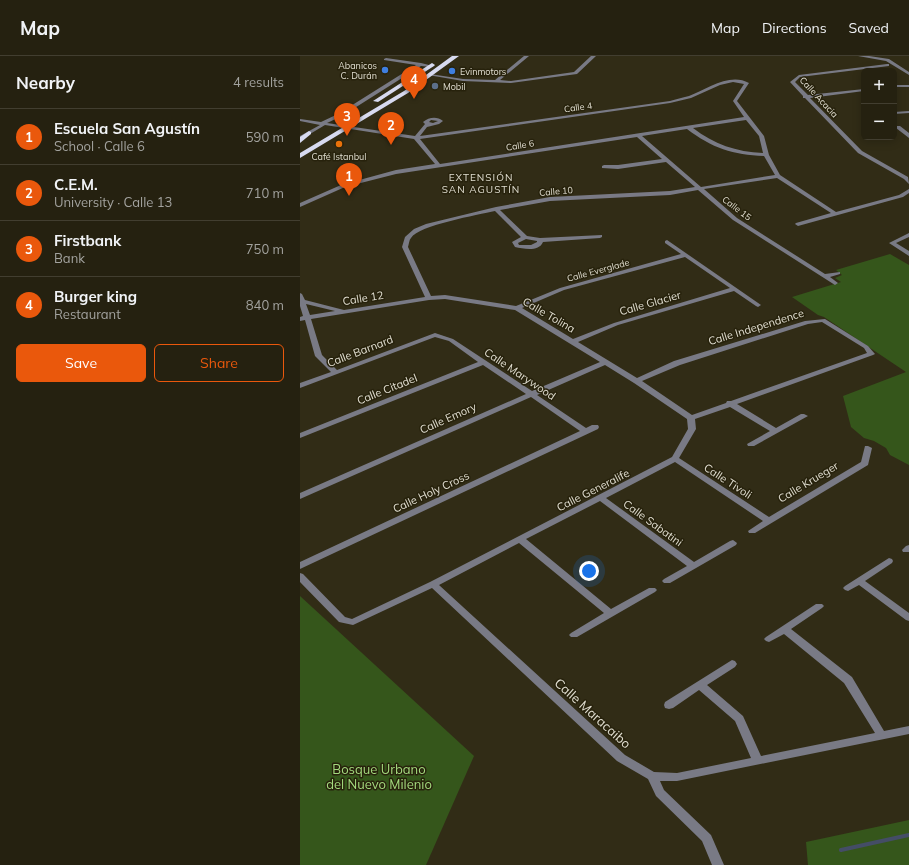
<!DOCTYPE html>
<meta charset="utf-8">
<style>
:root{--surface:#252110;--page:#2d2919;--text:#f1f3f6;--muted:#a3a39f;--line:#423e30;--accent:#ea580c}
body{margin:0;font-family:Mulish,sans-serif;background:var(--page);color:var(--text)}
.controls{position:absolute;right:12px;top:12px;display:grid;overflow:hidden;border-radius:6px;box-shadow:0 2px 10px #0003}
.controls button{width:36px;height:36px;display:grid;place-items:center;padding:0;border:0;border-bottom:1px solid var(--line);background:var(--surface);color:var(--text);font:20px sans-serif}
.you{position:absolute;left:289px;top:515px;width:14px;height:14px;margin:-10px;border:3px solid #fff;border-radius:50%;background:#1a73e8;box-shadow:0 0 0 6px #1a73e833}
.badge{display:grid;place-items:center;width:26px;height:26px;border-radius:50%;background:var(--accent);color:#fff;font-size:13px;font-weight:700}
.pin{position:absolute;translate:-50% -33px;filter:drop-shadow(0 1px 2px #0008)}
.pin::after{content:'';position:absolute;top:21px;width:14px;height:12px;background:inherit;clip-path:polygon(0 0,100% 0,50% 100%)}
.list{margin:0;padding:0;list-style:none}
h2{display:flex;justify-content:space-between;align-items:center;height:52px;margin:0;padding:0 16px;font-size:17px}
h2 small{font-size:13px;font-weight:400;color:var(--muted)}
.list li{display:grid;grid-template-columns:26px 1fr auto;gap:12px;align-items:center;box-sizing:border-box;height:56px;padding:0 16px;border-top:1px solid var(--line)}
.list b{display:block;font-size:15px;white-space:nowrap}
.list p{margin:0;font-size:13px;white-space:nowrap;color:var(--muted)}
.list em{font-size:13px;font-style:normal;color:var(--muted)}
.actions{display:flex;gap:8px;padding:12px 16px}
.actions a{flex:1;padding:9px 0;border:1px solid var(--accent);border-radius:6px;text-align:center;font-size:14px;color:var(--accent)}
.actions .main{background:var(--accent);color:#fff}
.map{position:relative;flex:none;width:609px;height:809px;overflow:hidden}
header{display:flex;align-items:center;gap:24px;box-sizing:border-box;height:56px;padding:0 20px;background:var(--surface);border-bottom:1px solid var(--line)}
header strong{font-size:19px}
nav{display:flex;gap:22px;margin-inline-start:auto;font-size:14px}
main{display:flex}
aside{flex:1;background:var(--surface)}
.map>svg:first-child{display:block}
.green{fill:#35561b}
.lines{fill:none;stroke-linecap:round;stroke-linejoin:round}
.stream{stroke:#444d66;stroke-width:4}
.minor{fill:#797a85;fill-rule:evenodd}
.trunk{fill:#d7daf0;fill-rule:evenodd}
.shop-dot{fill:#3f7fe0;stroke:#27220c;stroke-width:1.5}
.service-dot{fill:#5c6f8a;stroke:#27220c;stroke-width:1.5}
.food-dot{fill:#e8710a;stroke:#27220c;stroke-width:1.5}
.labels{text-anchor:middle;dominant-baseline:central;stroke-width:3;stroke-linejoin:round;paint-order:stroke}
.far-poi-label{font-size:9px;fill:#e1ded1;stroke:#27220c;text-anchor:start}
.far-street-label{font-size:9px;fill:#e1ded1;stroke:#27220c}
.far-neighbourhood-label{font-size:10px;letter-spacing:1px;fill:#e1ded1;stroke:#27220c}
.street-label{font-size:11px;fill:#e1ded1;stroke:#27220c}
.near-street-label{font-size:13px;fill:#e1ded1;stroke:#27220c}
.near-park-label{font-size:13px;fill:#a4db7e;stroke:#27220c}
</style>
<header>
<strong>Map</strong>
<nav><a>Map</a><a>Directions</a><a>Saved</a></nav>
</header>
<main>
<aside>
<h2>Nearby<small>4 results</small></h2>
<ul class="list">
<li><span class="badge">1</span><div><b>Escuela San Agustín</b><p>School · Calle 6</p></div><em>590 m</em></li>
<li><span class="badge">2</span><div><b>C.E.M.</b><p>University · Calle 13</p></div><em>710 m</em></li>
<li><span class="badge">3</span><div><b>Firstbank</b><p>Bank</p></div><em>750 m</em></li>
<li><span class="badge">4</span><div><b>Burger king</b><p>Restaurant</p></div><em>840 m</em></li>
</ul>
<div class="actions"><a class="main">Save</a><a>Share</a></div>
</aside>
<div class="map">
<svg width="609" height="809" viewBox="0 0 609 809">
<rect width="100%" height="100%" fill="#312c16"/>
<g class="green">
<polygon points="590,198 609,209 609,409 590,399 586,392 574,385 564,382 551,371 543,340 606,316 524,261 518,259 492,241 541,226 535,222 542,219 536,214"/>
<polygon points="0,540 174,700 126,809 0,809"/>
<polygon points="609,764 609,809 508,809 506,786"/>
</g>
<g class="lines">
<polyline class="stream" points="541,794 609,779"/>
<g class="minor">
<polygon points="224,0 229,0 200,24 211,25 274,16 291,0 296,0 277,18 211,27 163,25 128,19 130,18 163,23 195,24"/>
<polygon points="558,0 569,0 589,3 609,16 609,19 586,5"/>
<path d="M86 2 121 7 133 10 131 11 121 10 42 60 27 67 115 80 125 68 123 66C129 61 137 60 143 65L139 68 127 71 120 80 370 45C376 43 382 42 389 40 407 33 430 16 449 27L437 45 464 80 469 99 480 119 536 156 599 139 609 133V137L603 141 498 170 495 168 496 167 531 157 477 122 404 133 437 162 525 218 540 216V218L530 221 538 227 535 229 433 164 398 134 370 139 250 145 200 154 227 180 240 182 302 179V181L300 182 243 186C239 196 224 193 215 191L212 186 221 181 195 155C178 159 119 169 111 182 109 184 109 188 108 191L131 240 145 239 216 250 260 232 381 198 365 187V185L367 184 461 249 458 251 456 250 434 235 318 269 278 286 337 322 374 305 505 265 525 263 568 290 575 298 573 299 437 348 476 372 501 358H504L508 360 454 390H448L447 388 470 375 430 351 395 363 396 373 379 402 469 461 561 406 565 390H568L572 392 568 409 455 477H449L448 475 463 465 375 406 306 442 394 506 430 485 433 484 437 487 436 489 370 527H364L362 525 364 523 387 510 300 445 226 483 311 553 349 532H355L357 534 355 536 277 581H271L269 579 271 577 304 557 219 487 139 529 325 699 354 716 377 717 451 702 435 665 399 634 373 652 369 653 365 652 364 649 365 646 432 604 435 605 437 608 435 611 407 629 443 660 461 700 575 677 544 627 484 578 469 586 466 585 464 583 466 581 516 548H522L524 550 522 552 491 573 552 621 584 675 609 670V678L377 725H360L364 734 411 779 424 809H412L402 785 356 740 348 723 317 705 132 532 53 569 39 566 0 526V517L3 518 45 561 52 563 130 526 372 401 388 373 387 363 334 327 305 309 237 339 286 372 292 369H298L299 371 298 373 0 513V506L280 375 231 341 0 443V437L226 338 183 309 0 382V377L178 306 149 285 135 281 0 332V327L31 316 15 300 5 264 0 265V261L3 260 0 250V237L2 238 5 244 44 254 125 241 102 191 105 181 114 173 126 168 196 151 250 141 370 135 395 131 366 106 318 113 302 112V110L304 109H318L362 103 337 81 96 118 45 131 0 151V147L41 129 96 114 135 108 114 83 25 69 0 84V80L20 69 0 65V63L21 66 38 58 116 9 84 4V3ZM433 26 444 28 433 45 444 61 140 108 120 83 370 47 391 42 420 29ZM131 64 138 65 133 67 129 66ZM446 64 459 80 463 97C436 96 414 88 393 72ZM387 73C412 92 433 99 464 100L475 119 401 131 342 80ZM226 183 237 185V186L231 189H219L218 187ZM385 201 430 232 314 267 273 283 222 252 264 234ZM145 243 215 254 300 306 232 335 153 283 135 277 37 314 22 299 11 263 129 244ZM6 248 35 255 10 259ZM522 266 564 292 567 297 431 345H427L426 347 392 359 342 325 380 309 508 268Z"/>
<polygon points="587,8 589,8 589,10 500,21 495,26 508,39 564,33 564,35 510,42 562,95 608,121 609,128 604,123 558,97 505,42 503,42 503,40 490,26 499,19"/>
<rect x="594" y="29" width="15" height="2"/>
<polygon points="609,55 609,57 594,58 594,56"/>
<polygon points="596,70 600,70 609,77 609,82 596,72"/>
<polygon points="609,177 609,181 596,187 609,195 609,200 589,187"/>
<polygon points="609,489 609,496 603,496 602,494 606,490"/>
<polygon points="589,502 592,503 593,505 592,507 565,525 609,557 609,565 606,564 559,529 548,535 545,534 543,532 545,530"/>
</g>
<g class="trunk">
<polygon points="152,0 159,0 108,37 0,102 0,97 104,35"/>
<polygon points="132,7 135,9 134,10 78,46 73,45"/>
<polygon points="9,75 11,76 11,78 0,87 0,81"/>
</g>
</g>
<g class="shop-dot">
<circle cx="85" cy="14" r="4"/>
<circle cx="152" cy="15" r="4"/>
</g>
<circle class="service-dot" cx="135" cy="30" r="4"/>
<circle class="food-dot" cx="39" cy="88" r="4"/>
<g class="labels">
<g class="far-poi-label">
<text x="77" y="9" text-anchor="end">Abanicos<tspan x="77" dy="10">C. Durán</tspan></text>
<text x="160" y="15">Evinmotors</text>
<text x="143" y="30">Mobil</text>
<text x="39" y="100" text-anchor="middle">Café Istanbul</text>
</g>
<g class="far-street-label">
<text transform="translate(519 41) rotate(47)">Calle Acacia</text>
<text transform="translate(278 51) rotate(-8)">Calle 4</text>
<text transform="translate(220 89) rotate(-9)">Calle 6</text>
<text transform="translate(256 135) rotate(-5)">Calle 10</text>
<text transform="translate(437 152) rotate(37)">Calle 15</text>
<text transform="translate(298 214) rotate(-15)">Calle Everglade</text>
</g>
<g class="far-neighbourhood-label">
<text x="181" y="121">EXTENSIÓN<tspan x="181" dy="12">SAN AGUSTÍN</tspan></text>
</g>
<g class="street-label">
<text transform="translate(63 242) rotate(-9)">Calle 12</text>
<text transform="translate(350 247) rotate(-16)">Calle Glacier</text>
<text transform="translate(249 259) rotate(30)">Calle Tolina</text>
<text transform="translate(456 271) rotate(-17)">Calle Independence</text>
<text transform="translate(60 295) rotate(-21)">Calle Barnard</text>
<text transform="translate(220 318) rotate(34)">Calle Marywood</text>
<text transform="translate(87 333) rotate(-22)">Calle Citadel</text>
<text transform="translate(148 362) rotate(-24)">Calle Emory</text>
<text transform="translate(428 425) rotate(33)">Calle Tivoli</text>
<text transform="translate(508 426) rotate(-31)">Calle Krueger</text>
<text transform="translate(293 434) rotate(-27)">Calle Generalife</text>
<text transform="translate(131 436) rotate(-25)">Calle Holy Cross</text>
<text transform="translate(353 467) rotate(36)">Calle Sabatini</text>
</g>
<g class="near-street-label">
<text transform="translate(293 657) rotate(42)">Calle Maracaibo</text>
</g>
<g class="near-park-label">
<text x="79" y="713">Bosque Urbano<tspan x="79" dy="15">del Nuevo Milenio</tspan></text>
</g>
</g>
</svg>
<div class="controls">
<button>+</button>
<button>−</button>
</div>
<div class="you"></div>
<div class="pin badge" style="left:49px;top:140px">1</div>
<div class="pin badge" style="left:91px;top:89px">2</div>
<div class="pin badge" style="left:47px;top:80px">3</div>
<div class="pin badge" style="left:114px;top:43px">4</div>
</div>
</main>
